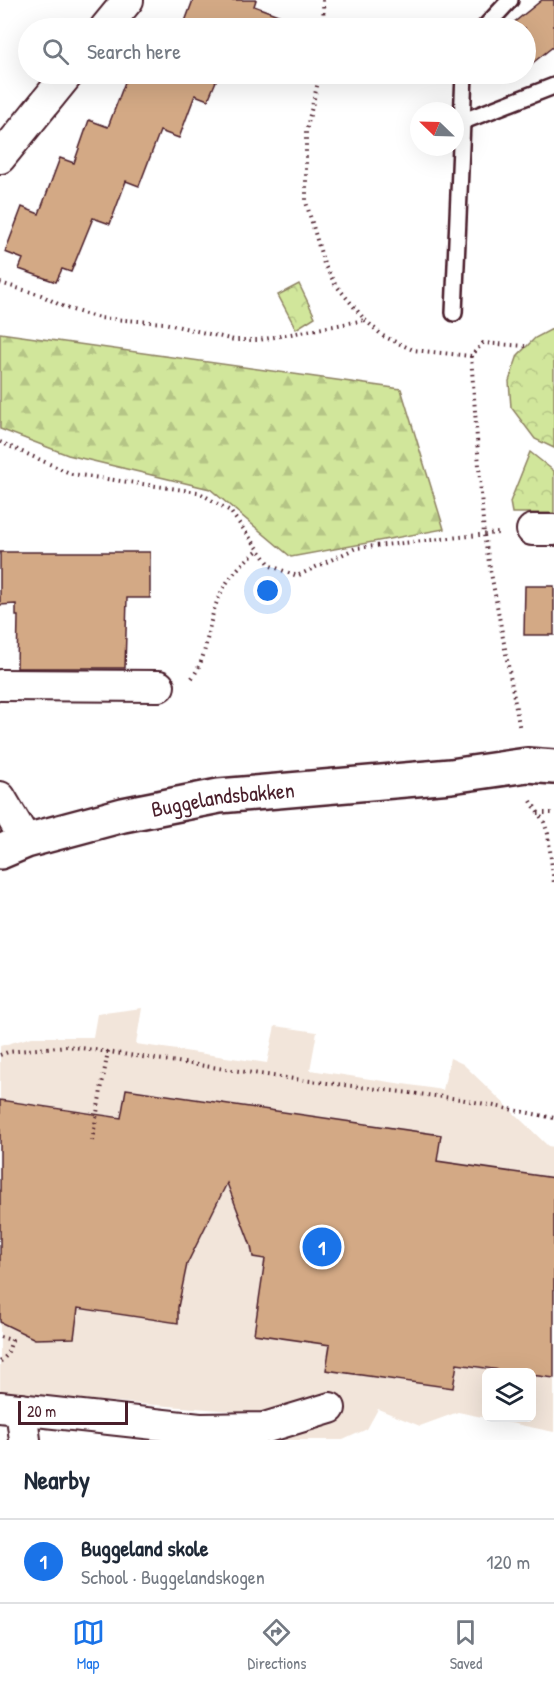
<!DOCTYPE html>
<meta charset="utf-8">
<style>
:root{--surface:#fff;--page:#f6f6f7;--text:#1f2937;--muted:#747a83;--line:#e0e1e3;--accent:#1a73e8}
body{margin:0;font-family:"Patrick Hand",sans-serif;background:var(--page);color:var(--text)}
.controls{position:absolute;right:18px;bottom:18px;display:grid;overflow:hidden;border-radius:9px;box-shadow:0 6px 24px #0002}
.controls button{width:54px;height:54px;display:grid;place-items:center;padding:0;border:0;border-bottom:2px solid var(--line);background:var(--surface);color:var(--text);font:30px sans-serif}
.compass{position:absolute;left:410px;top:102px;width:54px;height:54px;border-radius:50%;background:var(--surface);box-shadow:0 6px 24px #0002;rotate:293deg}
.scale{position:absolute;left:18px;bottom:15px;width:110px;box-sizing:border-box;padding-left:6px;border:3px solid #4a1f2b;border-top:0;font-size:16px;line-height:21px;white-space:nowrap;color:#4a1f2b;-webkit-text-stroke:4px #fff;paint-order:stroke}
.you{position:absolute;left:268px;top:591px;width:21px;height:21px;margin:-15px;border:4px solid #fff;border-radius:50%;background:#1a73e8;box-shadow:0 0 0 9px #1a73e833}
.badge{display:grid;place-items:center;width:39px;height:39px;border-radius:50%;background:var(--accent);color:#fff;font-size:20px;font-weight:700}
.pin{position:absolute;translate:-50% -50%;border:3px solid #fff;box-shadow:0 2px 6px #0006}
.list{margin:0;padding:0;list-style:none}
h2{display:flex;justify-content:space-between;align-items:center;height:78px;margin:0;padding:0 24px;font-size:26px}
h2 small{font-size:20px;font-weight:400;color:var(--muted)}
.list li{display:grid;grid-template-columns:39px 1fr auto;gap:18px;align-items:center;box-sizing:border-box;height:84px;padding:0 24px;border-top:2px solid var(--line)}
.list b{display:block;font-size:22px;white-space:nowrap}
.list p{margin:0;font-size:20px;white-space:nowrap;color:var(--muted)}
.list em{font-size:20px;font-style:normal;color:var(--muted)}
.icon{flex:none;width:33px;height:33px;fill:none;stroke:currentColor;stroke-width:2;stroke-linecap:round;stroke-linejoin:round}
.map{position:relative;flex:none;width:554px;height:1440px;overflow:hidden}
.search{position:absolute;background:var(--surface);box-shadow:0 6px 24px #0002;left:18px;right:18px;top:18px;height:66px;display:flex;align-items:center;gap:15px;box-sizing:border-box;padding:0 21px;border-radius:33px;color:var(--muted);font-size:22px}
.sheet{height:162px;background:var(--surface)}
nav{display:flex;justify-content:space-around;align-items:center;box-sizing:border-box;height:84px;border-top:2px solid var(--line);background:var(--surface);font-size:16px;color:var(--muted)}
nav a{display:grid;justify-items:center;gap:3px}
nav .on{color:var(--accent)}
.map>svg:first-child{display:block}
.built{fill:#f2e5da;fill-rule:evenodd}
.forest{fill:url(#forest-firs);stroke:#8e8263;stroke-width:1.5}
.park{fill:url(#park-crowns);stroke:#8e8263;stroke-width:1.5}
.building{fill:#d3a985;stroke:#4a1f2b;stroke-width:1.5}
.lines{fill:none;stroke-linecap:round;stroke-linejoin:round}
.service-casing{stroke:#4a1f2b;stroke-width:20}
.minor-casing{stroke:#4a1f2b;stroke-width:34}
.tertiary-casing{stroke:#4a1f2b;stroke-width:38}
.path{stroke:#4a1f2b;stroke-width:4;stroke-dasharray:1.5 4.5;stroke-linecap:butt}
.service{stroke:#fff;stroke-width:15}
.minor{stroke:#fff;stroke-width:30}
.tertiary{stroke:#fff;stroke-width:33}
.labels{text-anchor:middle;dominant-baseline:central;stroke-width:4.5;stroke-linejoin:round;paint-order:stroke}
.street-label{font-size:22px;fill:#4a1f2b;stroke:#fff}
</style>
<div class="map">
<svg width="554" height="1440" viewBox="0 0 554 1440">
<defs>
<pattern id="forest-firs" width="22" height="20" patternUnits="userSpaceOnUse" patternTransform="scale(1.5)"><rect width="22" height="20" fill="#d1e69b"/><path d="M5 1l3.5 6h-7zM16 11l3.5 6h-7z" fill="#b5c586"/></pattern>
<pattern id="park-crowns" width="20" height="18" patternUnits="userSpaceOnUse" patternTransform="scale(1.5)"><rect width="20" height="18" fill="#d1e69b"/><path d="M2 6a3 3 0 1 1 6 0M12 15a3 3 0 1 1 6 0" fill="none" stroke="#b5c586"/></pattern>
</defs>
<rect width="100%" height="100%" fill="#fff"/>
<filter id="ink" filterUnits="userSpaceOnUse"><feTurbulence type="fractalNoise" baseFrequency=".0167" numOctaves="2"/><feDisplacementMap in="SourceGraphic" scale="12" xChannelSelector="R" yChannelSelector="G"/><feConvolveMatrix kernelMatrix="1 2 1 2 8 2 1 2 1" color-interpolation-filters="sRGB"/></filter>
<g filter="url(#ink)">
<path class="built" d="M142 1008 136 1044 267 1063 275 1026 317 1032 310 1070 443 1090 450 1058 463 1064 548 1146 554 1147V1432L458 1412 420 1426 378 1409 367 1429 343 1440H231L233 1411 0 1393V1046L32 1037H93L97 1014ZM486 1372H532V1418H486Z"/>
<polygon class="forest" points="0,333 401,389 444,529 291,557 210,489 68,455 0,429"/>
<g class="park">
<polygon points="299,284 315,317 296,329 278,295"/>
<polygon points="554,328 554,448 535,439 511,407 509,381 518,355 535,338"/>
<polygon points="530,452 554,471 554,513 512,513 510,502"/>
</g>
<g class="building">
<polygon points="193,0 256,0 254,6 305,25 304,28 185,28 183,27"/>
<polygon points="542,0 554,0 554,46 525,69 525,28 507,28"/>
<polygon points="128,74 219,74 208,100 195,95 179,138 160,131 139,186 126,181 110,224 93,218 71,272 62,269 56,282 19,269 23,259 5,252 22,207 39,214 60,158 74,163 89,120 108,127"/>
<polygon points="0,552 150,552 150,598 127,598 125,668 17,668 18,616 16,616 16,604 0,605"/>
<polygon points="525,586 554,586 554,635 524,635"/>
<polygon points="126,1089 441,1135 437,1161 554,1178 554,1378 531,1375 531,1372 515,1372 457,1364 453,1388 326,1370 330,1345 254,1334 265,1259 253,1257 251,1246 227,1183 187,1264 178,1307 178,1323 78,1308 74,1338 35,1339 0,1322 0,1100 121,1118"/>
</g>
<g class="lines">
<defs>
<g id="service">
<polyline points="484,28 510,0"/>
<polyline points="461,122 554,86"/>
<polyline points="454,313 464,74"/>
</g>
<g id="minor">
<polyline points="105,28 128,0"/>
<polyline points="0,158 68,74"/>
<polyline points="532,530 554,530"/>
<polyline points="0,685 159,686"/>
<polyline points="0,797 26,841"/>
<polyline points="0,1407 200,1429 264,1428 330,1408"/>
<polyline points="21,1409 25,1440"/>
</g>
<g id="tertiary">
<path id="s1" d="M0 852 26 841 123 815 219 796 451 776 527 765 554 767"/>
</g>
</defs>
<use href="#service" class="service-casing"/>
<use href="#minor" class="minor-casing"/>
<use href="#tertiary" class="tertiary-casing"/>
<g class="path">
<polyline points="323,0 324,28"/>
<polyline points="320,74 306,131 306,202 324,264 335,284 365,320 383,336 413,350 471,356 483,343 525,346"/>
<polyline points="0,283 41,295 66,308 99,318 164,323 234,340 259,340 365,320"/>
<polyline points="471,356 484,535 520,730"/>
<polyline points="0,442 72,474 198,492 230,511 271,566 297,576 356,548 498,533"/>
<path d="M192 678C206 659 206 639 212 617 220 586 235 569 258 550"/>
<polyline points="531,801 544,822 548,834 554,883"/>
<polyline points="538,813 554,813"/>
<polyline points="0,1055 8,1052 67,1046 294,1079 460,1099 554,1118"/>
<polyline points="92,1141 108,1051"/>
<polyline points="0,1337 12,1340 7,1355 0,1362"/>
</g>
<use href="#service" class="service"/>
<use href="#minor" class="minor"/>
<use href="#tertiary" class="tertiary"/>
</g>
</g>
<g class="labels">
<g class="street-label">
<text stroke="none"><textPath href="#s1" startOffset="230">Buggelandsbakken</textPath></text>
</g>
</g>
</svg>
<div class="controls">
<button><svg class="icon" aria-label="layers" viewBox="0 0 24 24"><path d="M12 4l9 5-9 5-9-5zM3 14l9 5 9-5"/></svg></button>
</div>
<svg class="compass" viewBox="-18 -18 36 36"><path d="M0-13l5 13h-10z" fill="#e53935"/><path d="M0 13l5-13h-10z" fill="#747a83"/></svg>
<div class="scale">20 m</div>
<div class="you"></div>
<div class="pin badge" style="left:322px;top:1247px">1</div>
<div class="search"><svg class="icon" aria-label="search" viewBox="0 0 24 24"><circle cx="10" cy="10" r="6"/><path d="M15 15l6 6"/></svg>Search here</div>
</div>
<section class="sheet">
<h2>Nearby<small></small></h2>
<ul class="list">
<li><span class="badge">1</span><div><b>Buggeland skole</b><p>School · Buggelandskogen</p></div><em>120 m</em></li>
</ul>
</section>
<nav>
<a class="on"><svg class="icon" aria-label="map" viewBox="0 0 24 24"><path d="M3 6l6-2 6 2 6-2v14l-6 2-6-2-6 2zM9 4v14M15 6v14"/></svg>Map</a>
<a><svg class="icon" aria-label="directions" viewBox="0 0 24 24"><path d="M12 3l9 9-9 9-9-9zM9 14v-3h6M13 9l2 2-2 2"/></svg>Directions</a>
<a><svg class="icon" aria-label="saved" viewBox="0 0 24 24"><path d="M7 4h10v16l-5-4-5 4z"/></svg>Saved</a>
</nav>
